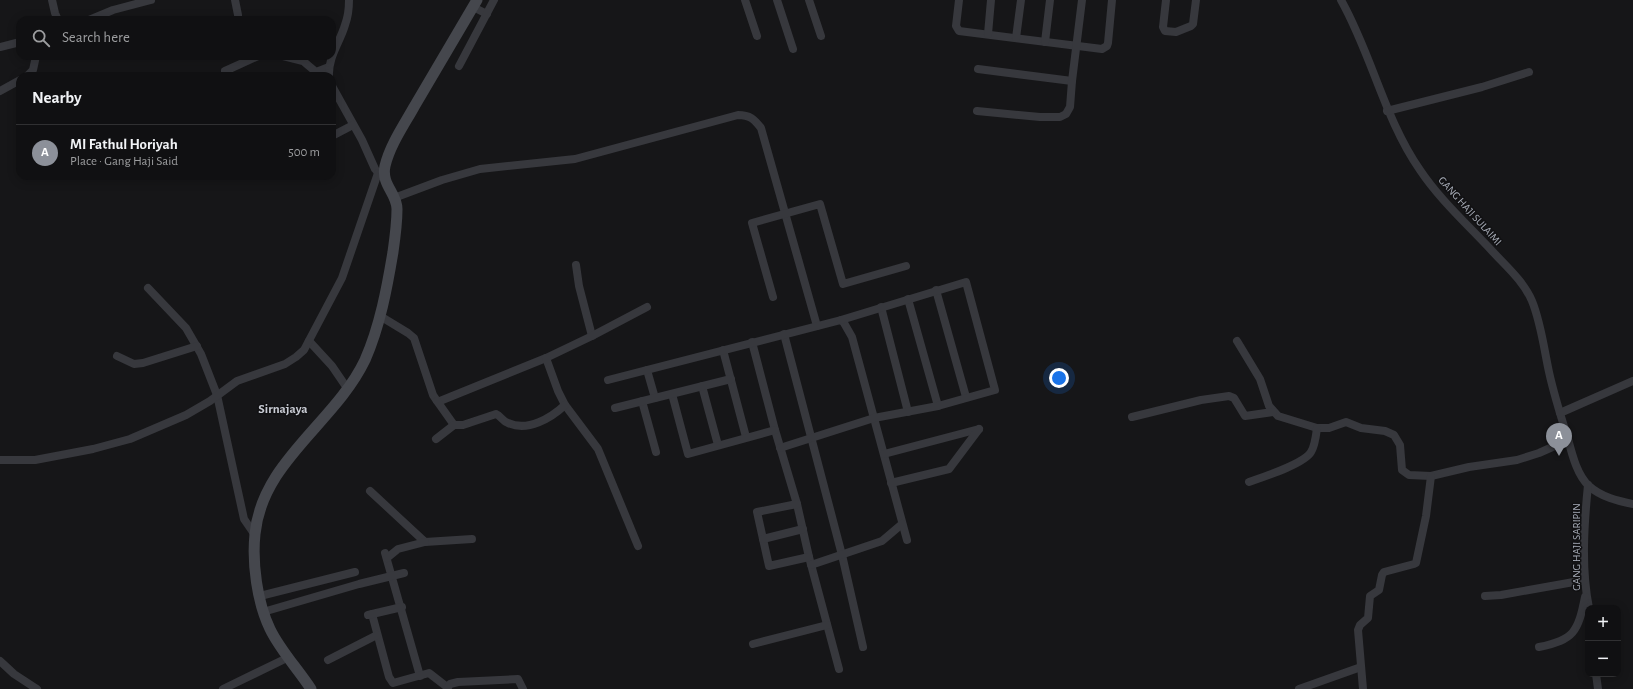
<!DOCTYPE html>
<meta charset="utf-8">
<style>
:root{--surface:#101012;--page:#1e1e20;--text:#f1f3f6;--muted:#9c9d9f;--line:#303032;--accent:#8c9099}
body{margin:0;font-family:"Alegreya Sans",sans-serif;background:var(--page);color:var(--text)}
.controls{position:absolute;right:12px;bottom:12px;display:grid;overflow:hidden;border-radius:8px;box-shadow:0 2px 10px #0003}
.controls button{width:36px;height:36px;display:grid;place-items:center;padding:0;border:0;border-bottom:1px solid var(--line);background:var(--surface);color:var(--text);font:20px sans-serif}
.you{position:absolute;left:1059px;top:378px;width:14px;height:14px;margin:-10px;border:3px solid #fff;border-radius:50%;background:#1a73e8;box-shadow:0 0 0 6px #1a73e833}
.badge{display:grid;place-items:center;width:26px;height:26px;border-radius:50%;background:var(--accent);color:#fff;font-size:13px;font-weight:700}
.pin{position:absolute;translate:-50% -33px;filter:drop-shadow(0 1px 2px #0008)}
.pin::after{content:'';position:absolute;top:21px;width:14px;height:12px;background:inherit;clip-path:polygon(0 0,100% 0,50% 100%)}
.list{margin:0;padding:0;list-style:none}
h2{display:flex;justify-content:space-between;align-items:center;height:52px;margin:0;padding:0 16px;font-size:17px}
h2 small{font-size:13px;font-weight:400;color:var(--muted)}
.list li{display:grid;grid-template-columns:26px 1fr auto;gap:12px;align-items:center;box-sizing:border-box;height:56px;padding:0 16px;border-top:1px solid var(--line)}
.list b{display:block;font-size:15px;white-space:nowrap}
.list p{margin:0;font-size:13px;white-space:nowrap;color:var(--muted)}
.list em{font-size:13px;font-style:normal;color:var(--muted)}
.icon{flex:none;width:22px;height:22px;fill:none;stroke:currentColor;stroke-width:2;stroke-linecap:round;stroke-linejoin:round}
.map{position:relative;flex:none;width:1633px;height:689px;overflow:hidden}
.search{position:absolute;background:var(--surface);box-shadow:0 2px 10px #0003;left:16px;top:16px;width:320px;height:44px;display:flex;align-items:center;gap:10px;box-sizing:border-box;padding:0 14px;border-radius:12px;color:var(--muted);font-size:15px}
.panel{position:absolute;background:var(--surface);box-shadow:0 2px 10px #0003;left:16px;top:72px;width:320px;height:108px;border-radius:12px}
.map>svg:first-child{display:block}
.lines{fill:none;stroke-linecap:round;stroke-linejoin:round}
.street{stroke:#37383d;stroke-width:8}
.secondary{stroke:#45474d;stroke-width:11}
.labels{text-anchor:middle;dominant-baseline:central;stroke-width:3;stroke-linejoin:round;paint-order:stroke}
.street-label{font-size:11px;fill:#a8adb8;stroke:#111113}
.quarter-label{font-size:13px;font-weight:bold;fill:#c9ccd4;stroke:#111113}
</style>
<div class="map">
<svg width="1633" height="689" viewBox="0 0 1633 689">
<rect width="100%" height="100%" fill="#161618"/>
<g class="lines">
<g class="street">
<polyline points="52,0 55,13 58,20"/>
<polyline points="235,0 238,15"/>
<polyline points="745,0 757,36"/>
<polyline points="777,0 793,49"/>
<polyline points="809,0 821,36"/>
<polyline points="959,0 956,26 959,31 1102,49 1107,46 1108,43 1112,0"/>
<polyline points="1166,0 1163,27 1165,31 1176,32 1191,26 1193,24 1196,0"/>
<path d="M1341 0C1372 55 1384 118 1420 170 1440 200 1468 225 1493 252 1507 267 1524 282 1532 301 1541 323 1544 349 1549 372 1554 395 1561 417 1568 439 1572 454 1577 475 1589 486 1601 497 1618 501 1633 504"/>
<polyline points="473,7 487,14"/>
<polyline points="89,20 113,10 151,0"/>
<polyline points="988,34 991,0"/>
<polyline points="1016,38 1021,0"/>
<polyline points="1045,42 1050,0"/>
<polyline points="0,47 20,42"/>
<polyline points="283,56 303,61 316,72 329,67"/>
<polyline points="459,66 494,0"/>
<polyline points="978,69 1072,81"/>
<polyline points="225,71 258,56"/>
<polyline points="27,76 33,70 36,56"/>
<path d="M329 76C328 57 340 42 345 25 348 17 349 8 349 0"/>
<polyline points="332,86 362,140 375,169 381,176"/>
<polyline points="0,91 20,80"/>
<polyline points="977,111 1040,117 1060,117 1066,114 1070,107 1072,81 1082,0"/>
<polyline points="1387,111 1482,87 1529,72"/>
<polyline points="332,136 353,125"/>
<path d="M394 198 442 180 480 169 575 159 738 115C750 115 754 119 761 128L817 326"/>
<polyline points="576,265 579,286 592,336"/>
<polyline points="148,288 186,328 201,354 217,395 244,519 255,535"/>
<polyline points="936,290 966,397"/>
<polyline points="773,297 752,223 820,204 843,284 906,266"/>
<polyline points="908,299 938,406"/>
<polyline points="881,307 908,412"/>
<polyline points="380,316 408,333 414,338 433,395 437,401 440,401 546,358 592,336 647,307"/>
<polyline points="784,334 842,555 863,647"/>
<polyline points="309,341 332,366 347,388"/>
<polyline points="1237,341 1260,379 1269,406 1278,416 1317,428 1329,428 1346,422 1361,428 1385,431 1394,435 1400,445 1402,470 1409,475 1431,476 1469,467 1517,460 1539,453 1568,440"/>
<polyline points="752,342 775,430 797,504 809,557 839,669"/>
<polyline points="723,350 746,437"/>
<polyline points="117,356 134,364 143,363 197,346"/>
<polyline points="546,358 558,391 565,405 598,449 638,546"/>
<polyline points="647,370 655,398"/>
<polyline points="608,380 841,320 844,323 852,337 907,540"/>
<polyline points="702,386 718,445"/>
<polyline points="672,394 688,454 775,430"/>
<polyline points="437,401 454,425"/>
<polyline points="642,401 656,452"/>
<polyline points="615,408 731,379"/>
<polyline points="1560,413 1633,381"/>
<polyline points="1132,417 1201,400 1229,396 1234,398 1245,416 1273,412"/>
<path d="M436 439 454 425H463L496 414C501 416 502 421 508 423 528 432 551 418 565 405"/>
<polyline points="780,448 874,418 938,406 995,390 966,282 841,320"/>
<polyline points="884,454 979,429"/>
<polyline points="0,460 35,460 93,449 130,439 186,415 210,401 237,381 285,364 296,357 304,350 342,278 378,173"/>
<path d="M1249 482C1263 477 1304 464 1311 452 1315 446 1316 436 1317 428"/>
<polyline points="891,483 949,469 979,429"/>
<path d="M1588 485C1584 525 1581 569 1589 608"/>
<polyline points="370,491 425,542 472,539"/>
<polyline points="797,504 757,512 769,566 809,557"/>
<polyline points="763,539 803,529"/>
<polyline points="385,553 420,676"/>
<polyline points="387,558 398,549 425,542"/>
<polyline points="811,565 882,541 902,524"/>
<polyline points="260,596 355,572"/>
<polyline points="1485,596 1501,595 1585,580"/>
<polyline points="263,612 359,584 404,573"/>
<polyline points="372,614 389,677 393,683 429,673 447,687"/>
<polyline points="368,615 402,607"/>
<polyline points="753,644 827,625"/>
<path d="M1539 647C1574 640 1578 632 1585 597"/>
<polyline points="328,660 377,635"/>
<polyline points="0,661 14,674 37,689"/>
<polyline points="1596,674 1598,689"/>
<polyline points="223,689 289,657"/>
<polyline points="447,689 450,684 458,682 518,679 523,689"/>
<polyline points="1299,689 1361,667"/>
<polyline points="1363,689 1358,630 1360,625 1368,618 1370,596 1379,590 1382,575 1384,572 1414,564 1416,563 1426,516 1431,476"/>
</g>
<path class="secondary" d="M311 689C298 669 280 650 270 629 257 602 252 563 255 534 262 461 335 423 365 360 380 326 387 288 393 252 395 238 397 224 397 209 397 193 381 185 385 166 390 145 404 125 414 107 435 71 456 36 477 0"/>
</g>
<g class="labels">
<g class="street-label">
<text transform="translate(1470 211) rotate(48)">GANG HAJI SULAIMI</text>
<text transform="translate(1576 547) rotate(-90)">GANG HAJI SARIPIN</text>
</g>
<g class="quarter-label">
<text x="283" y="409">Sirnajaya</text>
</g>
</g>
</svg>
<div class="controls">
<button>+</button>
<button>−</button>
</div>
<div class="you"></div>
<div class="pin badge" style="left:1559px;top:456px">A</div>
<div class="search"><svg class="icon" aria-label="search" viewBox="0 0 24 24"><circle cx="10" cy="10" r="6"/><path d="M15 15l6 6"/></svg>Search here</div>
<section class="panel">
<h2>Nearby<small></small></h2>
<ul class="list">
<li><span class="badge">A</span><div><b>MI Fathul Horiyah</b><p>Place · Gang Haji Said</p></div><em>500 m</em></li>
</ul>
</section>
</div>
